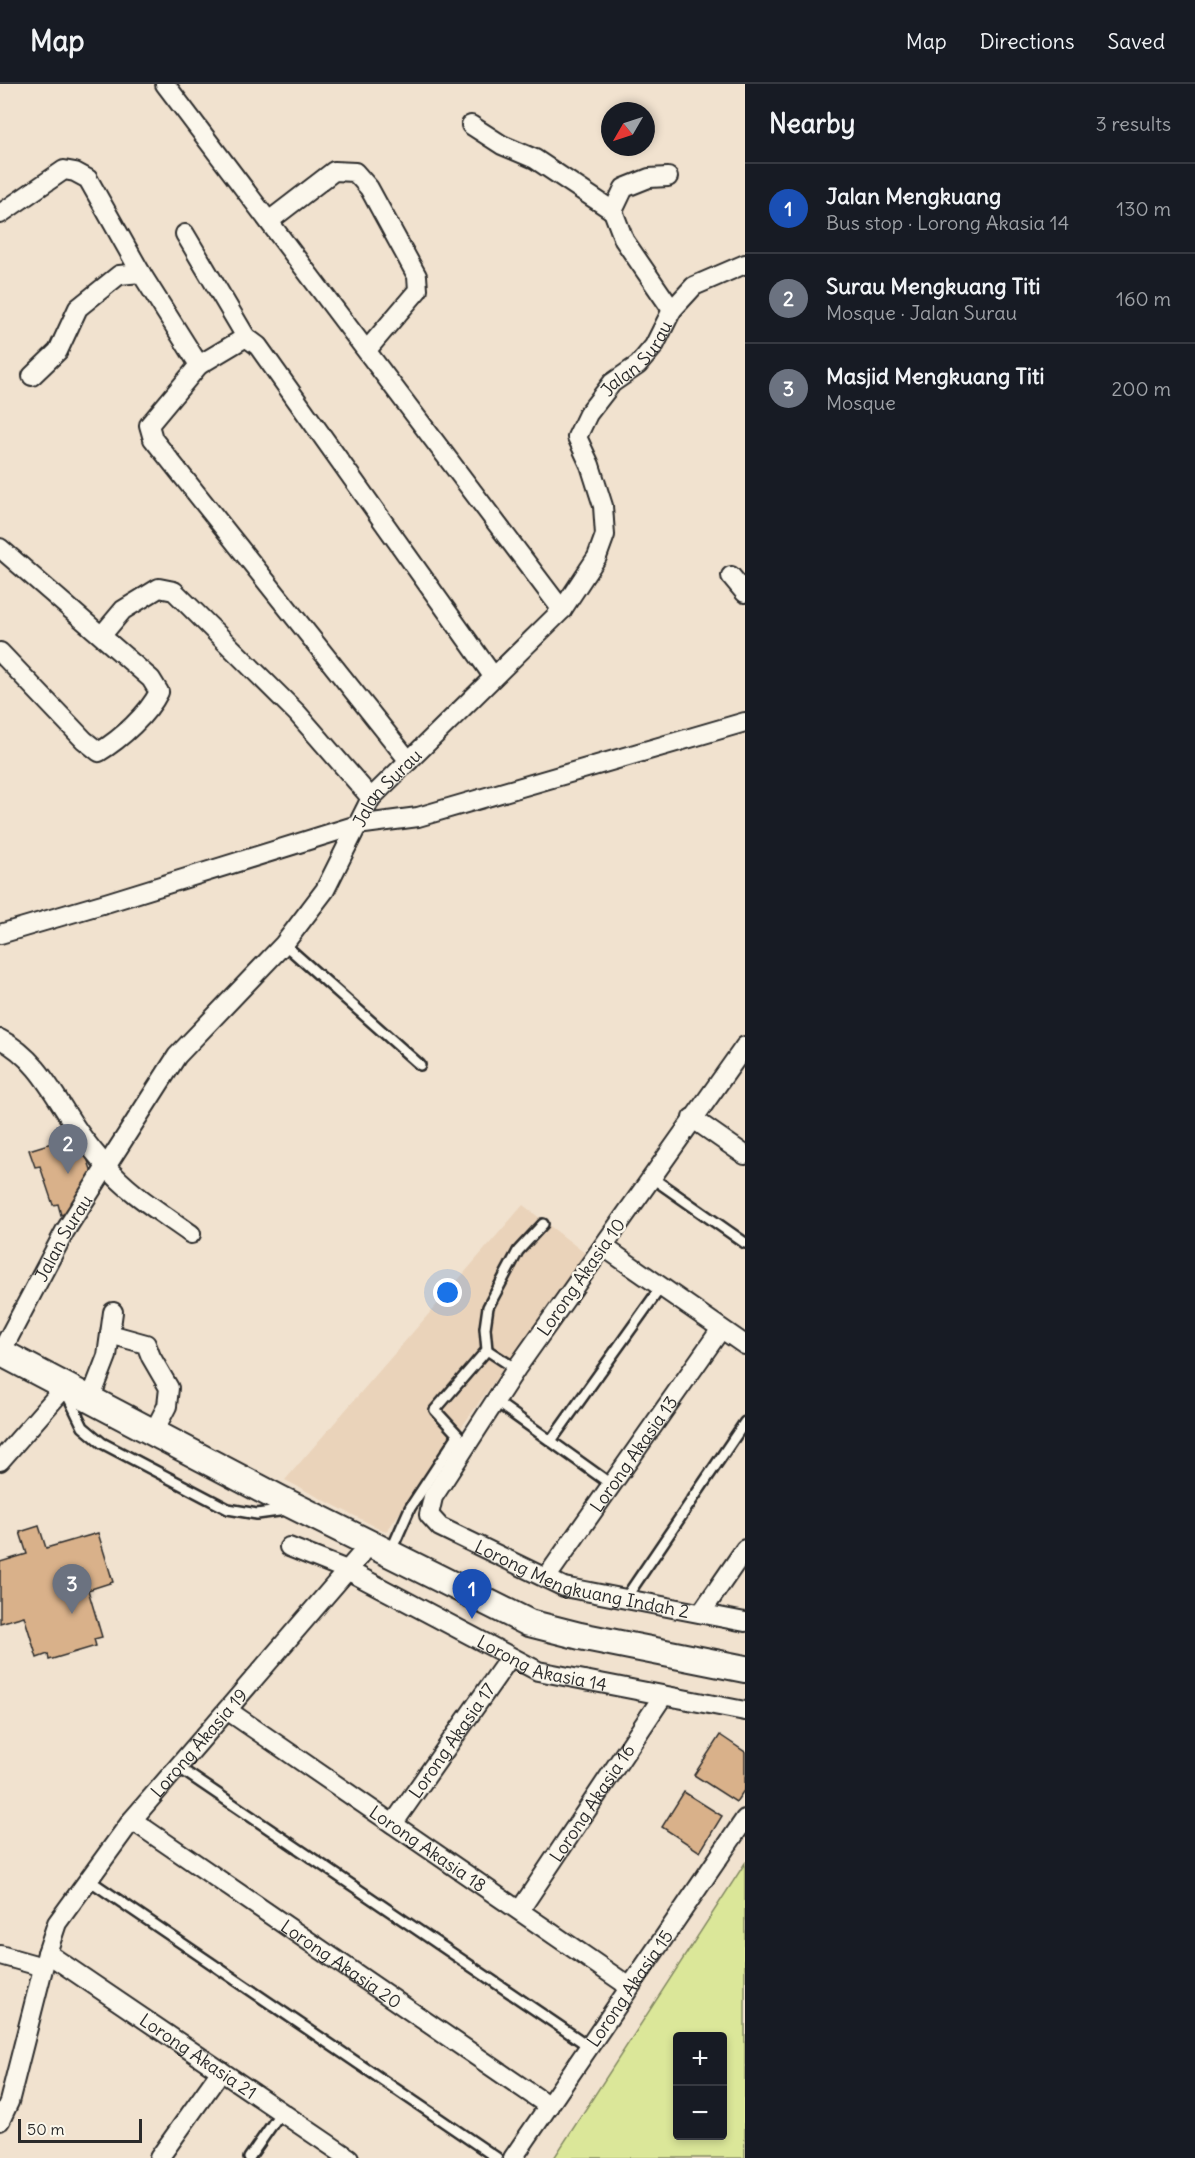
<!DOCTYPE html>
<meta charset="utf-8">
<style>
:root{--surface:#171b24;--page:#20242c;--text:#f1f3f6;--muted:#9ea1a6;--line:#363941;--accent:#d1495b}
body{margin:0;font-family:Delius,sans-serif;background:var(--page);color:var(--text)}
.controls{position:absolute;right:18px;bottom:18px;display:grid;overflow:hidden;border-radius:6px;box-shadow:0 3px 9px #0003}
.controls button{width:54px;height:54px;display:grid;place-items:center;padding:0;border:0;border-bottom:2px solid var(--line);background:var(--surface);color:var(--text);font:30px sans-serif}
.compass{position:absolute;left:601px;top:18px;width:54px;height:54px;border-radius:50%;background:var(--surface);box-shadow:0 3px 9px #0003;rotate:231deg}
.scale{position:absolute;left:18px;bottom:15px;width:124px;box-sizing:border-box;padding-left:6px;border:3px solid #2b2b2b;border-top:0;font-size:16px;line-height:21px;white-space:nowrap;color:#2b2b2b;-webkit-text-stroke:4px #fbf7ec;paint-order:stroke}
.you{position:absolute;left:448px;top:1209px;width:21px;height:21px;margin:-15px;border:4px solid #fff;border-radius:50%;background:#1a73e8;box-shadow:0 0 0 9px #1a73e833}
.badge{display:grid;place-items:center;width:39px;height:39px;border-radius:50%;background:var(--accent);color:#fff;font-size:20px;font-weight:700}
.pin{position:absolute;translate:-50% -50px;filter:drop-shadow(0 2px 3px #0008)}
.pin::after{content:'';position:absolute;top:32px;width:21px;height:18px;background:inherit;clip-path:polygon(0 0,100% 0,50% 100%)}
.list{margin:0;padding:0;list-style:none}
h2{display:flex;justify-content:space-between;align-items:center;height:78px;margin:0;padding:0 24px;font-size:26px}
h2 small{font-size:20px;font-weight:400;color:var(--muted)}
.list li{display:grid;grid-template-columns:39px 1fr auto;gap:18px;align-items:center;box-sizing:border-box;height:90px;padding:0 24px;border-top:2px solid var(--line)}
.list b{display:block;font-size:22px;white-space:nowrap}
.list p{margin:0;font-size:20px;white-space:nowrap;color:var(--muted)}
.list em{font-size:20px;font-style:normal;color:var(--muted)}
.map{position:relative;flex:none;width:745px;height:2074px;overflow:hidden}
header{display:flex;align-items:center;gap:36px;box-sizing:border-box;height:84px;padding:0 30px;background:var(--surface);border-bottom:2px solid var(--line)}
header strong{font-size:28px}
nav{display:flex;gap:33px;margin-inline-start:auto;font-size:21px}
main{display:flex}
aside{flex:1;background:var(--surface)}
.map>svg:first-child{display:block}
.built{fill:#ead3ba}
.green{fill:#dbe799;stroke:#838962;stroke-width:1.5;fill-rule:evenodd}
.building{fill:#d9b18a;stroke:#2b2b2b;stroke-width:1.5}
.lines{fill:none;stroke-linecap:round;stroke-linejoin:round}
.lane-casing{stroke:#2b2b2b;stroke-width:14}
.street-casing{stroke:#2b2b2b;stroke-width:22}
.secondary-casing{stroke:#2b2b2b;stroke-width:30}
.lane{stroke:#fbf7ec;stroke-width:9}
.street{stroke:#fbf7ec;stroke-width:18}
.secondary{stroke:#fbf7ec;stroke-width:26}
.labels{text-anchor:middle;dominant-baseline:central;stroke-width:5;stroke-linejoin:round;paint-order:stroke}
.street-label{font-size:18px;fill:#2b2b2b;stroke:#fbf7ec}
</style>
<header>
<strong>Map</strong>
<nav><a>Map</a><a>Directions</a><a>Saved</a></nav>
</header>
<main>
<div class="map">
<svg width="745" height="2074" viewBox="0 0 745 2074">
<rect width="100%" height="100%" fill="#f1e2cf"/>
<filter id="ink" filterUnits="userSpaceOnUse"><feTurbulence type="fractalNoise" baseFrequency=".0167" numOctaves="2"/><feDisplacementMap in="SourceGraphic" scale="12" xChannelSelector="R" yChannelSelector="G"/><feConvolveMatrix kernelMatrix="1 2 1 2 8 2 1 2 1" color-interpolation-filters="sRGB"/></filter>
<g filter="url(#ink)">
<polygon class="built" points="523,1121 586,1170 386,1448 285,1396"/>
<path class="green" d="M745 1779V2074H554ZM678 1952H722V2052H678Z"/>
<g class="building">
<polygon points="71,1053 78,1074 86,1071 95,1097 81,1115 70,1119 72,1127 61,1131 58,1120 53,1121 40,1082 35,1083 29,1066"/>
<polygon points="39,1442 46,1464 98,1449 113,1498 88,1506 102,1553 94,1555 96,1562 49,1576 48,1570 37,1574 24,1532 0,1539 0,1478 27,1470 20,1448"/>
<polygon points="720,1651 745,1668 745,1705 736,1718 694,1691"/>
<polygon points="684,1708 722,1732 700,1768 662,1743"/>
</g>
<g class="lines">
<defs>
<g id="lane">
<polyline points="284,860 420,981"/>
<polyline points="651,1093 745,1159"/>
<polyline points="487,1266 516,1285"/>
<polyline points="67,1310 83,1343 102,1359 228,1425 257,1430 286,1426"/>
<polyline points="495,1317 612,1401"/>
<polyline points="551,1357 661,1203"/>
<polyline points="390,1469 410,1424 458,1351 435,1326 487,1266 485,1244 488,1223 518,1167 543,1140"/>
<polyline points="625,1515 745,1338"/>
<polyline points="178,1683 590,1963"/>
<polyline points="89,1796 497,2074"/>
<polyline points="249,2074 281,2028"/>
</g>
<g id="street">
<polyline points="165,0 562,526"/>
<polyline points="471,41 502,61 535,75 613,127"/>
<polyline points="668,93 649,94 624,104 613,127 624,156 672,226"/>
<polyline points="0,130 64,86 75,88 88,95 141,189 199,281 246,253 258,262 493,592"/>
<polyline points="269,137 334,87 355,88 369,104 417,192 418,206 367,266"/>
<polyline points="185,150 246,253"/>
<polyline points="199,281 149,341 153,355 409,677"/>
<polyline points="32,292 58,267 78,224 119,191 141,189"/>
<path d="M0 464 151 595 159 608C148 630 121 655 99 668L84 656 0 568"/>
<polyline points="731,492 745,509"/>
<polyline points="102,551 123,526 159,504 174,507 297,629 371,714"/>
<polyline points="0,850 109,818 357,741 418,733 745,638"/>
<path d="M0 955C39 975 55 1014 79 1048 87 1060 96 1070 105 1081 128 1109 162 1129 191 1150"/>
<path id="s1" d="M745 962 516 1285 433 1413 429 1431 440 1443 564 1503 745 1538"/>
<polyline points="692,1034 745,1071"/>
<polyline points="604,1163 745,1261"/>
<polyline points="110,1250 146,1260 151,1273 169,1304 167,1322 153,1349"/>
<path id="s2" d="M1 1268 65 1147 177 972 284 860 325 806 371 714 562 526 597 473 605 451 603 422 590 381 577 353 588 330 612 299 638 281 654 262 672 226 694 202 745 180"/>
<polyline points="90,1316 107,1272 113,1228"/>
<polyline points="0,1377 64,1304"/>
<path id="s3" d="M289 1463 347 1486 538 1587 745 1627"/>
<path id="s4" d="M546 1494 721 1245"/>
<polyline points="701,1529 745,1465"/>
<path id="s5" d="M227 1626 630 1903"/>
<path id="s6" d="M132 1736 549 2022"/>
<path id="s7" d="M393 1740 510 1573"/>
<path id="s8" d="M520 1826 663 1612"/>
<path id="s9" d="M47 1869 349 2074"/>
<polyline points="0,1871 43,1883"/>
<path id="s10" d="M0 2037 9 2018 47 1869 57 1839 132 1736 370 1460"/>
<polyline points="159,2074 221,1987"/>
<path id="s11" d="M513 2074 745 1735"/>
</g>
<polyline id="secondary" points="0,1268 280,1415 529,1539 580,1552 745,1585"/>
</defs>
<use href="#lane" class="lane-casing"/>
<use href="#street" class="street-casing"/>
<use href="#secondary" class="secondary-casing"/>
<use href="#lane" class="lane"/>
<use href="#street" class="street"/>
<use href="#secondary" class="secondary"/>
</g>
</g>
<g class="labels">
<g class="street-label">
<text stroke="none"><textPath href="#s2" startOffset="1228">Jalan Surau</textPath></text>
<text stroke="none"><textPath href="#s2" startOffset="688">Jalan Surau</textPath></text>
<text stroke="none"><textPath href="#s2" startOffset="130">Jalan Surau</textPath></text>
<text transform="translate(581 1193) rotate(-55)">Lorong Akasia 10</text>
<text stroke="none"><textPath href="#s4" startOffset="152">Lorong Akasia 13</textPath></text>
<text stroke="none"><textPath href="#s1" startOffset="736">Lorong Mengkuang Indah 2</textPath></text>
<text stroke="none"><textPath href="#s3" startOffset="280">Lorong Akasia 14</textPath></text>
<text stroke="none"><textPath href="#s7" startOffset="102">Lorong Akasia 17</textPath></text>
<text stroke="none"><textPath href="#s10" startOffset="436">Lorong Akasia 19</textPath></text>
<text stroke="none"><textPath href="#s8" startOffset="129">Lorong Akasia 16</textPath></text>
<text stroke="none"><textPath href="#s5" startOffset="244">Lorong Akasia 18</textPath></text>
<text stroke="none"><textPath href="#s6" startOffset="254">Lorong Akasia 20</textPath></text>
<text stroke="none"><textPath href="#s11" startOffset="206">Lorong Akasia 15</textPath></text>
<text stroke="none"><textPath href="#s9" startOffset="183">Lorong Akasia 21</textPath></text>
</g>
</g>
</svg>
<div class="controls">
<button>+</button>
<button>−</button>
</div>
<svg class="compass" viewBox="-18 -18 36 36"><path d="M0-13l5 13h-10z" fill="#e53935"/><path d="M0 13l5-13h-10z" fill="#9ea1a6"/></svg>
<div class="scale">50 m</div>
<div class="you"></div>
<div class="pin badge" style="left:472px;top:1535px;background:#1a4fb4">1</div>
<div class="pin badge" style="left:68px;top:1090px;background:#6b7280">2</div>
<div class="pin badge" style="left:72px;top:1530px;background:#6b7280">3</div>
</div>
<aside>
<h2>Nearby<small>3 results</small></h2>
<ul class="list">
<li><span class="badge" style="background:#1a4fb4">1</span><div><b>Jalan Mengkuang</b><p>Bus stop · Lorong Akasia 14</p></div><em>130 m</em></li>
<li><span class="badge" style="background:#6b7280">2</span><div><b>Surau Mengkuang Titi</b><p>Mosque · Jalan Surau</p></div><em>160 m</em></li>
<li><span class="badge" style="background:#6b7280">3</span><div><b>Masjid Mengkuang Titi</b><p>Mosque</p></div><em>200 m</em></li>
</ul>
</aside>
</main>
